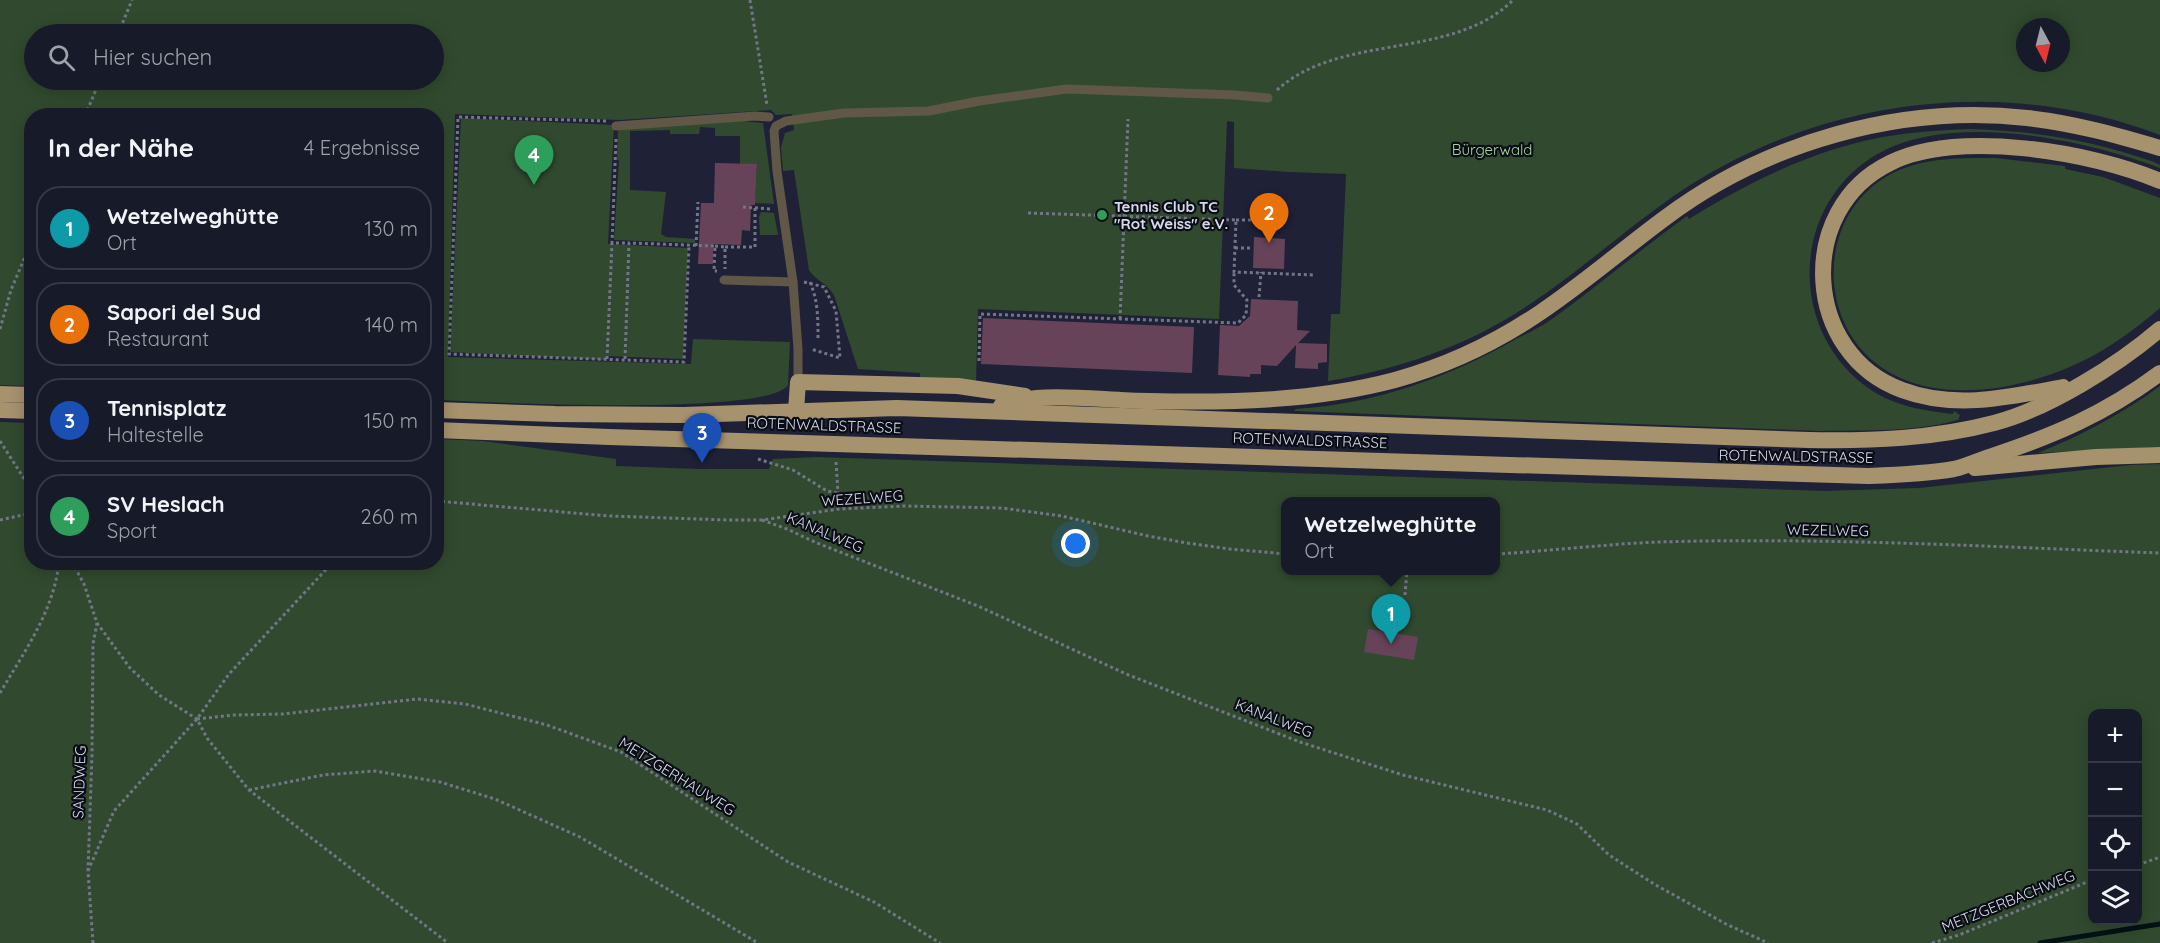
<!DOCTYPE html>
<html lang="de">
<meta charset="utf-8">
<style>
:root{--surface:#171a29;--page:#242735;--text:#f1f3f6;--muted:#9ea1a8;--line:#363846;--accent:#8c9099}
body{margin:0;font-family:Quicksand,sans-serif;background:var(--page);color:var(--text)}
.controls{position:absolute;right:18px;bottom:18px;display:grid;overflow:hidden;border-radius:12px;box-shadow:0 3px 15px #0003}
.controls button{width:54px;height:54px;display:grid;place-items:center;padding:0;border:0;border-bottom:2px solid var(--line);background:var(--surface);color:var(--text);font:30px sans-serif}
.compass{position:absolute;left:2016px;top:18px;width:54px;height:54px;border-radius:50%;background:var(--surface);box-shadow:0 3px 15px #0003;rotate:173deg}
.you{position:absolute;left:1076px;top:544px;width:21px;height:21px;margin:-15px;border:4px solid #fff;border-radius:50%;background:#1a73e8;box-shadow:0 0 0 9px #1a73e833}
.badge{display:grid;place-items:center;width:39px;height:39px;border-radius:50%;background:var(--accent);color:#fff;font-size:20px;font-weight:700}
.pin{position:absolute;translate:-50% -50px;filter:drop-shadow(0 2px 3px #0008)}
.pin::after{content:'';position:absolute;top:32px;width:21px;height:18px;background:inherit;clip-path:polygon(0 0,100% 0,50% 100%)}
.popup{position:absolute;left:1281px;top:497px;width:219px;height:78px;box-sizing:border-box;display:grid;place-content:center;border-radius:12px;background:var(--surface);filter:drop-shadow(0 2px 4px #0005);font-size:20px;white-space:nowrap;color:var(--muted)}
.popup b{font-size:22px;color:var(--text)}
.popup::after{content:'';position:absolute;left:50%;top:100%;margin-left:-12px;border:12px solid transparent;border-top-color:var(--surface)}
.list{margin:0;padding:0;list-style:none}
h2{display:flex;justify-content:space-between;align-items:center;height:78px;margin:0;padding:0 24px;font-size:26px}
h2 small{font-size:20px;font-weight:400;color:var(--muted)}
.list li{display:grid;grid-template-columns:39px 1fr auto;gap:18px;align-items:center;box-sizing:border-box;height:84px;margin:0 12px 12px;padding:0 12px;border:2px solid var(--line);border-radius:24px}
.list b{display:block;font-size:22px;white-space:nowrap}
.list p{margin:0;font-size:20px;white-space:nowrap;color:var(--muted)}
.list em{font-size:20px;font-style:normal;color:var(--muted)}
.icon{flex:none;width:33px;height:33px;fill:none;stroke:currentColor;stroke-width:2;stroke-linecap:round;stroke-linejoin:round}
.map{position:relative;flex:none;width:2160px;height:943px;overflow:hidden}
.search{position:absolute;background:var(--surface);box-shadow:0 3px 15px #0003;left:24px;top:24px;width:420px;height:66px;display:flex;align-items:center;gap:15px;box-sizing:border-box;padding:0 21px;border-radius:33px;color:var(--muted);font-size:22px}
.panel{position:absolute;background:var(--surface);box-shadow:0 3px 15px #0003;left:24px;top:108px;width:420px;height:462px;border-radius:24px}
.map>svg:first-child{display:block}
.green{fill:#314a2f;fill-rule:evenodd}
.lines{fill:none;stroke-linecap:round;stroke-linejoin:round}
.stream{stroke:#021114;stroke-width:5}
.building{fill:#674359}
.path{stroke:#737687;stroke-width:3;stroke-dasharray:3 3;stroke-linecap:butt}
.service{stroke:#605747;stroke-width:9}
.trunk{stroke:#a7926e;stroke-width:16}
.leisure-dot{fill:#2e9e5b;stroke:#0b0d16;stroke-width:2}
.labels{text-anchor:middle;dominant-baseline:central;stroke-width:4.5;stroke-linejoin:round;paint-order:stroke}
.park-label{font-size:15px;fill:#a3d49e;stroke:#0b0d16}
.poi-label{font-size:15px;font-weight:bold;fill:#d6d9e7;stroke:#0b0d16;text-anchor:start}
.street-label{font-size:15px;fill:#d6d9e7;stroke:#0b0d16}
</style>
<div class="map">
<svg width="2160" height="943" viewBox="0 0 2160 943">
<rect width="100%" height="100%" fill="#1f2237"/>
<g class="green">
<path d="M0 0H2160V135C2004 75 1823 98 1684 189 1630 225 1582 270 1527 306 1467 346 1399 369 1328 381L1331 314H1340L1346 174 1289 172 1234 168V122L1227 121 1219 319 978 309 976 381 920 378V373L858 369 834 295C826 282 816 281 809 270L794 170 783 171 781 147 785 133 794 130 792 114 776 115 771 110 620 120 455 114 448 357 691 364 693 339 790 342 788 385C767 417 485 402 437 400L436 116H32L31 386 0 385ZM2025 27H2061V63H2025ZM34 34H434V80H34Z"/>
<polygon points="461,118 614,125 608,244 688,248 683,359 606,356 605,360 450,352"/>
<polygon points="742,121 763,123 774,204 755,203 757,165 740,164 740,136 715,136 715,128 700,127 699,134 670,134 670,130 630,131 630,190 666,192 661,234 666,237 695,239 695,243 614,240 619,160 617,160 618,128"/>
<path d="M1970 129C2037 131 2091 140 2154 162L2160 165V168C2086 140 1959 113 1885 150 1790 197 1784 331 1871 390 1895 406 1925 411 1953 414L1954 411 1960 415 1958 420C1914 432 1866 430 1821 431L1294 411 1296 409C1374 404 1448 378 1516 339 1528 333 1541 327 1552 319 1598 286 1641 249 1687 216L1689 219C1749 182 1813 150 1883 137 1912 132 1941 130 1970 129Z"/>
<path d="M1996 158 2065 166V169L2103 177 2160 198V308C2132 332 2100 355 2065 369 2008 392 1929 404 1877 364 1818 319 1819 222 1881 180 1915 157 1957 158 1996 158Z"/>
<polygon points="761,212 774,213 778,235 760,235 759,217"/>
<path d="M2160 386V447L2038 453C2082 435 2122 414 2160 386Z"/>
<path d="M0 422 31 423 32 562H436L437 439 483 441 616 459V466L698 469H769L773 459 816 457 1825 491 1919 488 2130 465 2160 464V943H0ZM1286 502H1496V570H1286ZM2092 714H2138V920H2092Z"/>
</g>
<g class="lines">
<polyline class="stream" points="2040,943 2160,924"/>
</g>
<g class="building">
<polygon points="715,163 757,164 755,205 751,205 750,231 742,230 741,245 713,244 713,264 698,264 701,203 714,203"/>
<polygon points="1254,237 1285,239 1284,269 1253,268"/>
<polygon points="1251,299 1298,301 1297,330 1310,331 1298,343 1327,344 1327,362 1318,363 1318,369 1295,368 1296,345 1277,366 1261,365 1261,374 1250,374 1250,377 1218,375 1220,325 1239,326 1250,316"/>
<polygon points="983,318 1194,327 1192,373 981,364"/>
<polygon points="1368,629 1418,637 1414,660 1364,652"/>
</g>
<g class="lines">
<g class="path">
<polyline points="750,0 767,105"/>
<polyline points="118,34 132,0"/>
<path d="M1277 90C1341 32 1452 61 1513 0"/>
<polyline points="85,116 100,80"/>
<polyline points="606,121 458,117 449,354 684,362 689,246"/>
<polyline points="616,139 612,243 629,243"/>
<polyline points="743,207 771,209"/>
<polyline points="1028,213 1236,220 1234,272 1314,275"/>
<polyline points="1236,220 1253,220"/>
<polyline points="696,246 698,202"/>
<polyline points="715,246 725,247 725,269"/>
<polyline points="725,247 755,247 755,208"/>
<polyline points="1235,248 1252,248"/>
<polyline points="804,282 824,287 836,311 840,358 811,349"/>
<path d="M810 282C818 300 818 319 818 338"/>
<polyline points="1259,297 1261,272"/>
<polyline points="1120,319 1128,119"/>
<polyline points="0,329 11,290 32,240"/>
<polyline points="607,359 612,243"/>
<polyline points="625,359 629,243 715,246 714,271 717,271"/>
<polyline points="979,361 980,314 1238,323 1246,315 1247,300 1234,285 1234,272"/>
<polyline points="0,441 32,491"/>
<polyline points="758,459 793,470 827,491 838,493"/>
<polyline points="836,462 839,509"/>
<polyline points="436,501 609,516 728,520 762,520 839,509 905,506 1002,508 1062,516 1148,536 1187,543 1230,549 1286,554"/>
<polyline points="0,520 32,513"/>
<polyline points="762,520 787,529 817,543 978,606 1126,674 1300,742 1403,775 1547,810 1577,824 1609,855 1654,884 1726,924 1768,943"/>
<path d="M1496 554C1551 551 1605 544 1659 542 1826 537 1993 547 2160 553"/>
<polyline points="72,562 84,584 97,623 130,668 159,695 197,719 207,738 249,790 448,943"/>
<polyline points="1405,595 1407,570"/>
<path d="M0 693C24 652 54 611 59 562"/>
<polyline points="197,719 234,715 283,714 417,699 465,704 547,725 621,752 788,862 874,902 940,943"/>
<polyline points="249,790 323,775 375,771 440,782 495,799 580,837 758,943"/>
<polyline points="2138,865 2160,857"/>
<polyline points="88,871 114,811 197,719 229,674 333,562"/>
<polyline points="93,943 88,871 92,754 93,644 97,623"/>
<polyline points="1932,943 1959,935 2092,880"/>
</g>
<g class="service">
<polyline points="616,126 755,116 769,117"/>
<polyline points="724,280 793,282"/>
<polyline points="798,382 798,349 793,282 777,171 774,131 776,126 786,121 844,113 929,111 979,101 1067,89 1235,95 1268,98"/>
</g>
<g class="trunk">
<path d="M2063 387C2010 397 1955 410 1902 390 1803 354 1795 209 1890 163 1957 129 2093 152 2160 181"/>
<polyline points="0,394 32,395"/>
<path d="M1001 406C1012 403 1025 399 1037 398 1071 395 1113 401 1149 401 1230 403 1316 401 1395 380 1446 366 1497 342 1541 312 1584 283 1623 249 1665 218 1766 142 1901 104 2027 118 2073 123 2116 135 2160 148"/>
<polyline points="0,410 32,411"/>
<path d="M436 410 555 414 684 415 897 408 1809 440C1872 441 1933 439 1994 423 2048 409 2118 365 2160 329"/>
<polyline points="796,411 798,382 958,386 1025,396"/>
<path d="M436 430 609 437 1868 476C1896 475 1926 474 1954 469 1966 466 1977 461 1989 457 2053 436 2105 414 2160 373"/>
<polyline points="1975,468 2096,457 2160,455"/>
</g>
</g>
<circle class="leisure-dot" cx="1102" cy="215" r="6"/>
<g class="labels">
<g class="park-label">
<text x="1492" y="149">Bürgerwald</text>
</g>
<g class="poi-label">
<text x="1114" y="206">Tennis Club TC<tspan x="1114" dy="17">"Rot Weiss" e.V.</tspan></text>
</g>
<g class="street-label">
<text transform="translate(824 425) rotate(2)">ROTENWALDSTRASSE</text>
<text transform="translate(1310 440) rotate(2)">ROTENWALDSTRASSE</text>
<text transform="translate(1796 456) rotate(1)">ROTENWALDSTRASSE</text>
<text transform="translate(862 498) rotate(-4)">WEZELWEG</text>
<text transform="translate(1828 530) rotate(1)">WEZELWEG</text>
<text transform="translate(825 532) rotate(23)">KANALWEG</text>
<text transform="translate(1274 718) rotate(21)">KANALWEG</text>
<text transform="translate(677 776) rotate(32)">METZGERHAUWEG</text>
<text transform="translate(79 782) rotate(-88)">SANDWEG</text>
<text transform="translate(2008 901) rotate(-22)">METZGERBACHWEG</text>
</g>
</g>
</svg>
<div class="controls">
<button>+</button>
<button>−</button>
<button><svg class="icon" aria-label="locate" viewBox="0 0 24 24"><circle cx="12" cy="12" r="6"/><path d="M12 2v4M12 18v4M2 12h4M18 12h4"/></svg></button>
<button><svg class="icon" aria-label="layers" viewBox="0 0 24 24"><path d="M12 4l9 5-9 5-9-5zM3 14l9 5 9-5"/></svg></button>
</div>
<svg class="compass" viewBox="-18 -18 36 36"><path d="M0-13l5 13h-10z" fill="#e53935"/><path d="M0 13l5-13h-10z" fill="#9ea1a8"/></svg>
<div class="you"></div>
<div class="pin badge" style="left:1391px;top:644px;background:#0f9aa8">1</div>
<div class="popup"><b>Wetzelweghütte</b>Ort</div>
<div class="pin badge" style="left:1269px;top:243px;background:#e8710a">2</div>
<div class="pin badge" style="left:702px;top:463px;background:#1a4fb4">3</div>
<div class="pin badge" style="left:534px;top:185px;background:#2e9e5b">4</div>
<div class="search"><svg class="icon" aria-label="search" viewBox="0 0 24 24"><circle cx="10" cy="10" r="6"/><path d="M15 15l6 6"/></svg>Hier suchen</div>
<section class="panel">
<h2>In der Nähe<small>4 Ergebnisse</small></h2>
<ul class="list">
<li><span class="badge" style="background:#0f9aa8">1</span><div><b>Wetzelweghütte</b><p>Ort</p></div><em>130 m</em></li>
<li><span class="badge" style="background:#e8710a">2</span><div><b>Sapori del Sud</b><p>Restaurant</p></div><em>140 m</em></li>
<li><span class="badge" style="background:#1a4fb4">3</span><div><b>Tennisplatz</b><p>Haltestelle</p></div><em>150 m</em></li>
<li><span class="badge" style="background:#2e9e5b">4</span><div><b>SV Heslach</b><p>Sport</p></div><em>260 m</em></li>
</ul>
</section>
</div>
